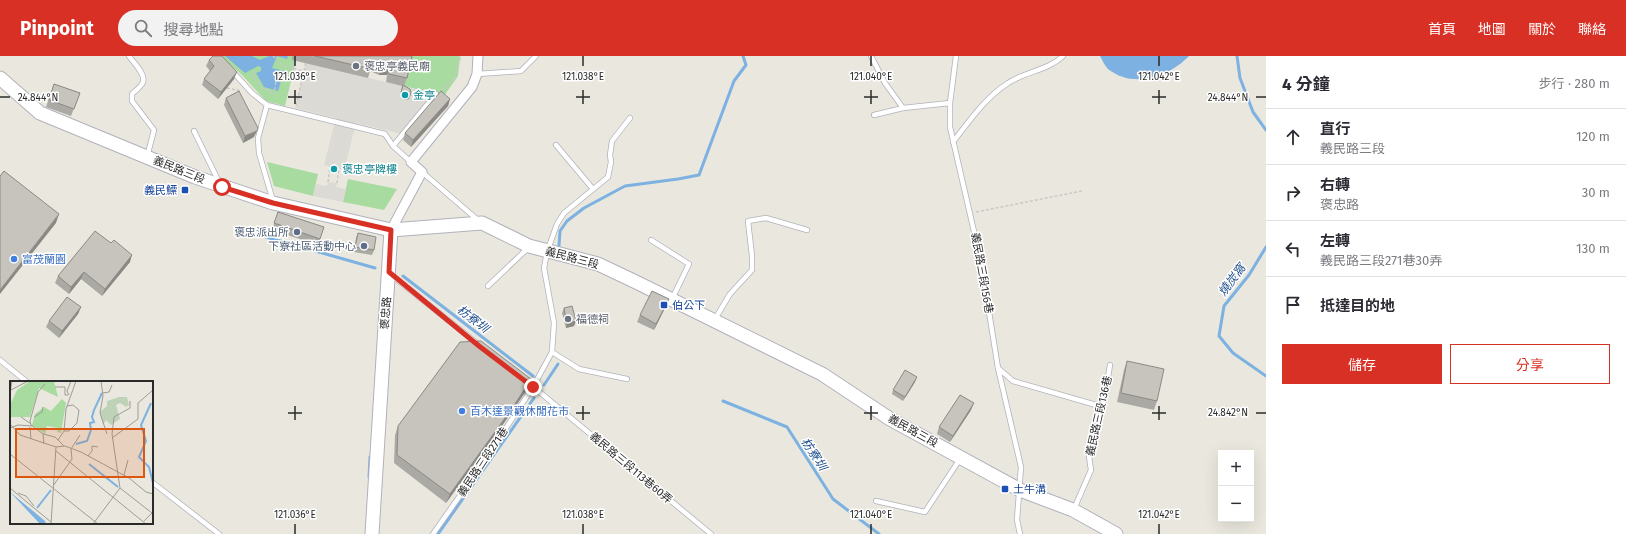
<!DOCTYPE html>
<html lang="zh-TW">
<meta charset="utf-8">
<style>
:root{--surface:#fff;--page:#f2f2f3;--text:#2b2b33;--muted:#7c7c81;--line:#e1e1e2;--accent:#d93025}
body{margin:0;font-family:"Fira Sans","Noto Sans TC",sans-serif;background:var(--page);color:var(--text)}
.controls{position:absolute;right:12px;bottom:12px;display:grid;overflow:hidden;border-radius:0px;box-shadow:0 4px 16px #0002}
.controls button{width:36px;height:36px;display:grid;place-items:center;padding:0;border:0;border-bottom:1px solid var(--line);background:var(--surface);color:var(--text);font:20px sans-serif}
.stop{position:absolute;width:12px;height:12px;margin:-9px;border:3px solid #d93025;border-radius:50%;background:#fff}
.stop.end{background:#d93025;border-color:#fff;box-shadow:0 1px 4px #0008}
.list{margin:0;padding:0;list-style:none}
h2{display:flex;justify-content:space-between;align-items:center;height:52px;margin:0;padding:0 16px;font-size:17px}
h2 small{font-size:13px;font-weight:400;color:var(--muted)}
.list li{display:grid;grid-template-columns:26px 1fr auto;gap:12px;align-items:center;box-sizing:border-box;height:56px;padding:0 16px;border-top:1px solid var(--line)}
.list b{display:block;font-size:15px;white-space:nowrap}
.list p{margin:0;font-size:13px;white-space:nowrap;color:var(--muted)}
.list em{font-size:13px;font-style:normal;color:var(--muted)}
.actions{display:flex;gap:8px;padding:12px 16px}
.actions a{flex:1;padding:9px 0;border:1px solid var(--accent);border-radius:0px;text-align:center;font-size:14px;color:var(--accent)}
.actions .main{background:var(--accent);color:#fff}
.icon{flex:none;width:22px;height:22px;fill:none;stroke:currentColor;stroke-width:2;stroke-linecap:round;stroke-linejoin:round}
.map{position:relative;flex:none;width:1266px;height:478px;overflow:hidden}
header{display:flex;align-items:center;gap:24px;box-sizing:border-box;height:56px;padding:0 20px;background:var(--accent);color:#fff}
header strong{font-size:19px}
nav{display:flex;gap:22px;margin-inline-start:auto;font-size:14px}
.search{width:280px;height:36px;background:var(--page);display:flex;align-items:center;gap:10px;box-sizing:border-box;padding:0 14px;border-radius:22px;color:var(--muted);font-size:15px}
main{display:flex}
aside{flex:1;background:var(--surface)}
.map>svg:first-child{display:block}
.green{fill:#a8dba0}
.plaza{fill:#dbdad4}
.water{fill:#7cb1e1}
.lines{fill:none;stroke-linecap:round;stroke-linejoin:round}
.stream{stroke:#7cb1e1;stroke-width:3}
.lane-casing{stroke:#b1b1bc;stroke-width:6}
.street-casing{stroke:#b1b1bc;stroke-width:11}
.secondary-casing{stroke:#b1b1bc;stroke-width:15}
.path{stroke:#c8c8c8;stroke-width:1.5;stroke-dasharray:3 2;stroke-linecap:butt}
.lane{stroke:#fff;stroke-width:4.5}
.street{stroke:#fff;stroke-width:9}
.secondary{stroke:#fff;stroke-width:13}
.wall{fill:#aaa9a3}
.shaded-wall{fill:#8b8984}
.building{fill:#c6c4bd;stroke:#8b8984}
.route{stroke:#d93025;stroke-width:5}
.ticks{fill:none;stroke:#2a2a2a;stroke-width:1.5}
.worship-dot{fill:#6b7280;stroke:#fff;stroke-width:1.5}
.culture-dot{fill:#0f9aa8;stroke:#fff;stroke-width:1.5}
.transit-dot{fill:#1a4fb4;stroke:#fff;stroke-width:1.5}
.service-dot{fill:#5c6f8a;stroke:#fff;stroke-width:1.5}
.shop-dot{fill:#3f7fe0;stroke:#fff;stroke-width:1.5}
.labels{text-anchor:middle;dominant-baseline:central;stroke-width:3;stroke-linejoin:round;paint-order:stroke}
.worship-label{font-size:11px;fill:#5b616d;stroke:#fff;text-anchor:start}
.culture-label{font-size:11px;fill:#0d838f;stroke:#fff;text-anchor:start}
.street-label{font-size:11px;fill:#2a2a2a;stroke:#fff}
.transit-label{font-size:11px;fill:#164399;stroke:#fff;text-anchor:start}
.service-label{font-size:11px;fill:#4e5e75;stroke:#fff;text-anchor:end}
.shop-label{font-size:11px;fill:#366cbe;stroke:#fff;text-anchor:start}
.water-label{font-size:12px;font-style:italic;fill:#1d4e8c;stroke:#fff}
.inset-river{fill:none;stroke:#7cb1e1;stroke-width:2}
.inset-road{fill:none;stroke:#9d9c96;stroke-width:1}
.view{fill:#de570e;fill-opacity:0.15;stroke:#de570e;stroke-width:2}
.inset-edge{fill:none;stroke:#2a2a2a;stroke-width:2}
.ticks-label{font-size:10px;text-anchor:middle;fill:#2a2a2a;stroke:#fff;stroke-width:3;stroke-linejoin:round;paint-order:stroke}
</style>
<header>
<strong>Pinpoint</strong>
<div class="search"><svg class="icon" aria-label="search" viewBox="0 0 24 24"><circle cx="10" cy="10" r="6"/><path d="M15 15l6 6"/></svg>搜尋地點</div>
<nav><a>首頁</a><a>地圖</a><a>關於</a><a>聯絡</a></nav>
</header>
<main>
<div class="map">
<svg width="1266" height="478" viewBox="0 0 1266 478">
<rect width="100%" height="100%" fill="#eae8de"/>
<g class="green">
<polygon points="220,0 297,0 285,50 266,45 241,18"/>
<polygon points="411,0 460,0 458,20 444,40 404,30"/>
<polygon points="267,106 318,118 313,140 274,130"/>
<polygon points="348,123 397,133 384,154 343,146"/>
</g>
<g class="plaza">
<polygon points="306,7 436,38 402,78 356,67 344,114 324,109 336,62 295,52"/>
<polygon points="328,126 337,127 336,131 346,133 343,146 313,140 316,128 327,130"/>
</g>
<g class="water">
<polygon points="225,0 252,0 260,4 269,0 288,0 287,3 277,0 272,12 284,15 278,35 264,31 256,17 261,15 261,11 258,10 245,17"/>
<path d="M1100 0H1189C1169 21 1133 33 1108 13 1105 10 1102 4 1100 0Z"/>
</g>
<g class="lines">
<g class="stream">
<polyline points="1237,0 1240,22 1253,56 1266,74"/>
<polyline points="266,181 375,212"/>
<polyline points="559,190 560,175 567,165 584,152 625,130 678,123 699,119 734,25 746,9 743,0"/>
<polyline points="1266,191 1249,219 1224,250 1219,280 1233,297 1266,320"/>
<polyline points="403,220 533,320"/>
<polyline points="544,329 558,308"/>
<polyline points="723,345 787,371 833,443 879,478"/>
<polyline points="369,421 370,401"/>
<polyline points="438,478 534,342"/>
</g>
<defs>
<g id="lane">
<path d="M129 0C133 6 146 18 143 26 142 30 135 35 132 38V45L154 74 147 101"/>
<polyline points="871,0 885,27 903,52"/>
<polyline points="956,0 950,47 950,71 981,206 998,312 1021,411 1017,464 1020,478"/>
<polyline points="233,16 252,37 267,49 385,78 393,90 411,106"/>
<polyline points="477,18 521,15 536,0"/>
<polyline points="267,49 258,82 259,97 273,145"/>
<polyline points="874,59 903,52 950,47"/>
<polyline points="194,75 219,126"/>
<path d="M953 86C970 64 985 42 1008 27 1024 16 1049 14 1063 0"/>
<polyline points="556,89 593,133"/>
<polyline points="393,90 436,38"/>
<polyline points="422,116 479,165"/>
<polyline points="651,184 689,208 672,243"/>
<polyline points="390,218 478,288"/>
<polyline points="488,230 528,192"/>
<polyline points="715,263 730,238 752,214 752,200 748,165 766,162 807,174"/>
<polyline points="552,296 579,313 627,323"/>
<polyline points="0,304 27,326"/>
<polyline points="998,312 1013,325 1103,351"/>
<polyline points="525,324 711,478"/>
<polyline points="152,426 219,478"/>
<polyline points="876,445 925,456 960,403"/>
<polyline points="1074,453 1091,414 1089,400 1103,351 1110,309"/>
<polyline points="433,478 485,404 533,331 552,296 554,267 544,212 547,196 557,168 564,157 608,121 611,106 610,99 612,85 630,62"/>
</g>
<polyline id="street" points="391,174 422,116 411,106 472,31 477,18 478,0"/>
<g id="secondary">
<polyline points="0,22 40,57 195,121 273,147 391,174 482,167 529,190 598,208 638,227 822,318 890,363 1020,434 1073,454 1116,478"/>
<polyline points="372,478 391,174"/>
</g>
</defs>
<use href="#lane" class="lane-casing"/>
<use href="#street" class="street-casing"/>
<use href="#secondary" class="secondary-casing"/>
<g class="path">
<polyline points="273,0 283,10 304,15"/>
<polyline points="256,15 252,18 261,32 274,38 277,18 290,21 295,0"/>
<polyline points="227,32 241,35"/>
<polyline points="442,33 454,23 461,0"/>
<polyline points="296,49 306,6"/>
<polyline points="328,126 330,110"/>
<polyline points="337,127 339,112"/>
<polyline points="976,156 1082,135"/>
</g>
<use href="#lane" class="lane"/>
<use href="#street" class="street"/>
<use href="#secondary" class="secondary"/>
</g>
<g class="wall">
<polygon points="292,0 412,0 407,22 404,30 409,43 404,44 401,39 402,30 386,26 387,19 379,19 370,15 368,22 292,4"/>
<polygon points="209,4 234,23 218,43 202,29 204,23 210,15 206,10"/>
<polygon points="54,28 80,37 71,60 46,51"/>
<polygon points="226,42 254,81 243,87 224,49"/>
<polygon points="450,43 448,50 411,91 403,84 405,77"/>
<polygon points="278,156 320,183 318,189 272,174"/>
<polygon points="358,177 374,194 372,199 354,196 356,182"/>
<polygon points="130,206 102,240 81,223 69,238 55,227 58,220"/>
<polygon points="666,250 654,274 637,266 640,259"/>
<polygon points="81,251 78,258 59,282 46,271 49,265"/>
<polygon points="564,252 576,265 574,270 566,272 562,257"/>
<polygon points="1127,305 1157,345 1154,354 1117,346 1124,314"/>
<polygon points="531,323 528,332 509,360 446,447 394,407 395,379 398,370"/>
<polygon points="915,326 903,345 892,338 893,334"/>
<polygon points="971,354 950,386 937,378 939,371"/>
</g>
<g class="shaded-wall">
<polygon points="382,10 390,10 387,19 379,19"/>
<polygon points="237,16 234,23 218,43 221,36"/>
<polygon points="410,40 409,43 404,44 405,41"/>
<polygon points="450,43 448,50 411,91 413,84"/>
<polygon points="257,75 254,81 243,87 245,80"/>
<polygon points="59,158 56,167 0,238 0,234"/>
<polygon points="132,199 130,206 102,240 105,233"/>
<polygon points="84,216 81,223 69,238 71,231"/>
<polygon points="669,243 666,250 654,274 656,268"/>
<polygon points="81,251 78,258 59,282 62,275"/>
<polygon points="576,265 574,270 566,272 567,268"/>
<polygon points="917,321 915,326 903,345 905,341"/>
<polygon points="531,323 528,332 509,360 446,447 450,438"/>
<polygon points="974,347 971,354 950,386 953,380"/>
</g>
<g class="building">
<polygon points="213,0 222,0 237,16 221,36 204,23 214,10 209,4"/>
<polygon points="315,0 412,0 407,22 389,18 390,10 382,10 373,7 371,13"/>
<polygon points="54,28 80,37 74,53 49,44"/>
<polygon points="403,29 410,33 411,36 410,40 405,41 401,36"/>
<polygon points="239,35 258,72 257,75 245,80 226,42"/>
<polygon points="441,35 450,43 413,84 405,77"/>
<polygon points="4,115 59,158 0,234 0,120"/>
<polygon points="278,156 324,171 320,183 274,167"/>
<polygon points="95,175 111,187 114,184 132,199 105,233 84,216 71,231 58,220"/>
<polygon points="358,177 376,181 374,194 355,191"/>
<polygon points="652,235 669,243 656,268 640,259"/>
<polygon points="67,241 81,251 62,275 49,265"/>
<polygon points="572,250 576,265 567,268 564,252"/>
<polygon points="481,285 531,323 513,351 450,438 397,399 398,370 460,286"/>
<polygon points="1127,305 1164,313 1157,345 1121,337"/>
<polygon points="905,314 917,321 905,341 893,334"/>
<polygon points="960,339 974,347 953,380 939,371"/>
</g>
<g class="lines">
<polyline class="route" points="222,131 273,147 391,174 389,216 479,290 533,331"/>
</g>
<path class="ticks" d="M295 0V10M583 0V10M871 0V10M1159 0V10M295 34V48M583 34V48M871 34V48M1159 34V48M0 41H10M288 41H302M576 41H590M864 41H878M1152 41H1166M1256 41H1266M295 350V364M583 350V364M871 350V364M1159 350V364M288 357H302M576 357H590M864 357H878M1152 357H1166M1256 357H1266M295 468V478M583 468V478M871 468V478M1159 468V478"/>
<g class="worship-dot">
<circle cx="356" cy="10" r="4"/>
<circle cx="568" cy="263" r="4"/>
</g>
<g class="culture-dot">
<circle cx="405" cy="39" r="4"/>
<circle cx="334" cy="113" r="4"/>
</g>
<g class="transit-dot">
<rect x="181" y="130" width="8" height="8" rx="2"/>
<rect x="660" y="245" width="8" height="8" rx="2"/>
<rect x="1001" y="429" width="8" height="8" rx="2"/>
</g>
<g class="service-dot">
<circle cx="297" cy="176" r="4"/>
<circle cx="364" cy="190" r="4"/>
</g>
<g class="shop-dot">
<circle cx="14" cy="203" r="4"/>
<circle cx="462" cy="355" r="4"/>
</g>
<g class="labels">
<g class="worship-label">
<text x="364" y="10">褒忠亭義民廟</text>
<text x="576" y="263">福德祠</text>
</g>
<g class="culture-label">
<text x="413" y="39">金亭</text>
<text x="342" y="113">褒忠亭牌樓</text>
</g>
<g class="street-label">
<text transform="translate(179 114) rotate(22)">義民路三段</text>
<text transform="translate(572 202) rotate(15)">義民路三段</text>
<text transform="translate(982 217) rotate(80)">義民路三段156巷</text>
<text transform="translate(386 257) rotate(-86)">褒忠路</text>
<text transform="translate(1099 360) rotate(-77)">義民路三段136巷</text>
<text transform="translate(913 375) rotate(29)">義民路三段</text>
<text transform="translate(483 406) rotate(-56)">義民路三段271巷</text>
<text transform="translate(631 412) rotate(40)">義民路三段113巷60弄</text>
</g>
<g class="transit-label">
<text x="177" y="134" text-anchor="end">義民鰾</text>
<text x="672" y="249">伯公下</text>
<text x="1013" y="433">土牛溝</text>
</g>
<g class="service-label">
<text x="289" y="176">褒忠派出所</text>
<text x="356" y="190">下寮社區活動中心</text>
</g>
<g class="shop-label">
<text x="22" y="203">富茂蘭園</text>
<text x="470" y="355">百木達景觀休閒花市</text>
</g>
<g class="water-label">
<text transform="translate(1232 224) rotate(-53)">燒炭窩</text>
<text transform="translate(473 263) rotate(38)">枋寮圳</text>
<text transform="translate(814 398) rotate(57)">枋寮圳</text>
</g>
</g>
<g transform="translate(10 325)">
<rect width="143" height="143" fill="#eae8de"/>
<path d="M20 0H44L48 16 29 7 20 36H0V24L7 9ZM52 18 56 22 51 52 47 51 48 47 37 45 35 53 22 44 25 33 34 26 41 30Z" fill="#a8dba0"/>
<path d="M109 16H117L119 24 116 26 110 22 106 24 110 38 101 44 96 39 93 44 90 31 97 25V20Z" fill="#bed2b7"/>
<path d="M0 111 35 140 36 143H30Z" fill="#7cb1e1"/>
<path class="inset-river" d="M141 22 131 44 136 60 129 76 139 86 143 102M66 63 77 60 81 49 80 42 84 41 82 36 84 29 92 12M79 83 108 106M27 127 41 109"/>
<path class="inset-road" d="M91 0 93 15 90 32 97 53M45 6H55V14H58M1 9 18 0M0 12 2 0M93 12 99 11 102 4M59 14 57 10 61 0M11 36 21 43M24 36 32 31 33 26M0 43 10 54 46 66 41 143M20 46 21 58M0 47 8 44 23 45M54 50H59L67 42 69 29 63 24 57 25M33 53 45 56 54 65M102 57 128 38V22L143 9M48 59 54 50 56 28 66 0M34 63 33 53 21 44 20 40 28 11 35 3M46 66 55 65 71 71 119 97 136 111 143 113M46 70 136 143M0 73 88 143M78 75 82 70V65L88 66M114 94 118 79M43 105 62 78 61 68 70 54M0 107 41 141M110 107 142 132M8 112 16 115 24 125M134 140 143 131M83 143 110 107 102 53 104 36 120 27V20"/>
<path class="view" d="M6 48H134V96H6Z"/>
<rect width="143" height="143" class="inset-edge"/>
</g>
<g class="ticks-label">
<text x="295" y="24">121.036°E</text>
<text x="583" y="24">121.038°E</text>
<text x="871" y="24">121.040°E</text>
<text x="1159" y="24">121.042°E</text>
<text x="38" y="45">24.844°N</text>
<text x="1228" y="45">24.844°N</text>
<text x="1228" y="360">24.842°N</text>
<text x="295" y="462">121.036°E</text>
<text x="583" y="462">121.038°E</text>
<text x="871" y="462">121.040°E</text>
<text x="1159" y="462">121.042°E</text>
</g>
</svg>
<div class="controls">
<button>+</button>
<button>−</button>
</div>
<div class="stop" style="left:222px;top:131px"></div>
<div class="stop end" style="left:533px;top:331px"></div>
</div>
<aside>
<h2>4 分鐘<small>步行 · 280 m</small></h2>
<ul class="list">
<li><svg class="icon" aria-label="ahead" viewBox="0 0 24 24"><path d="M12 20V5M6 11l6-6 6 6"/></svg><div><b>直行</b><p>義民路三段</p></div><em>120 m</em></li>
<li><svg class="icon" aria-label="right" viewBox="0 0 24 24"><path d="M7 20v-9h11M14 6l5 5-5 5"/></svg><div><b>右轉</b><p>褒忠路</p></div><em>30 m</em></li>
<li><svg class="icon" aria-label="left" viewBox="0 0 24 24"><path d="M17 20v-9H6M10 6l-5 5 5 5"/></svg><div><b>左轉</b><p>義民路三段271巷30弄</p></div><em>130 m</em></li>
<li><svg class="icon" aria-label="arrive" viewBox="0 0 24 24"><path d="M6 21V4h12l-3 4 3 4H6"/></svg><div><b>抵達目的地</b></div></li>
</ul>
<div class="actions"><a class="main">儲存</a><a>分享</a></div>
</aside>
</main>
